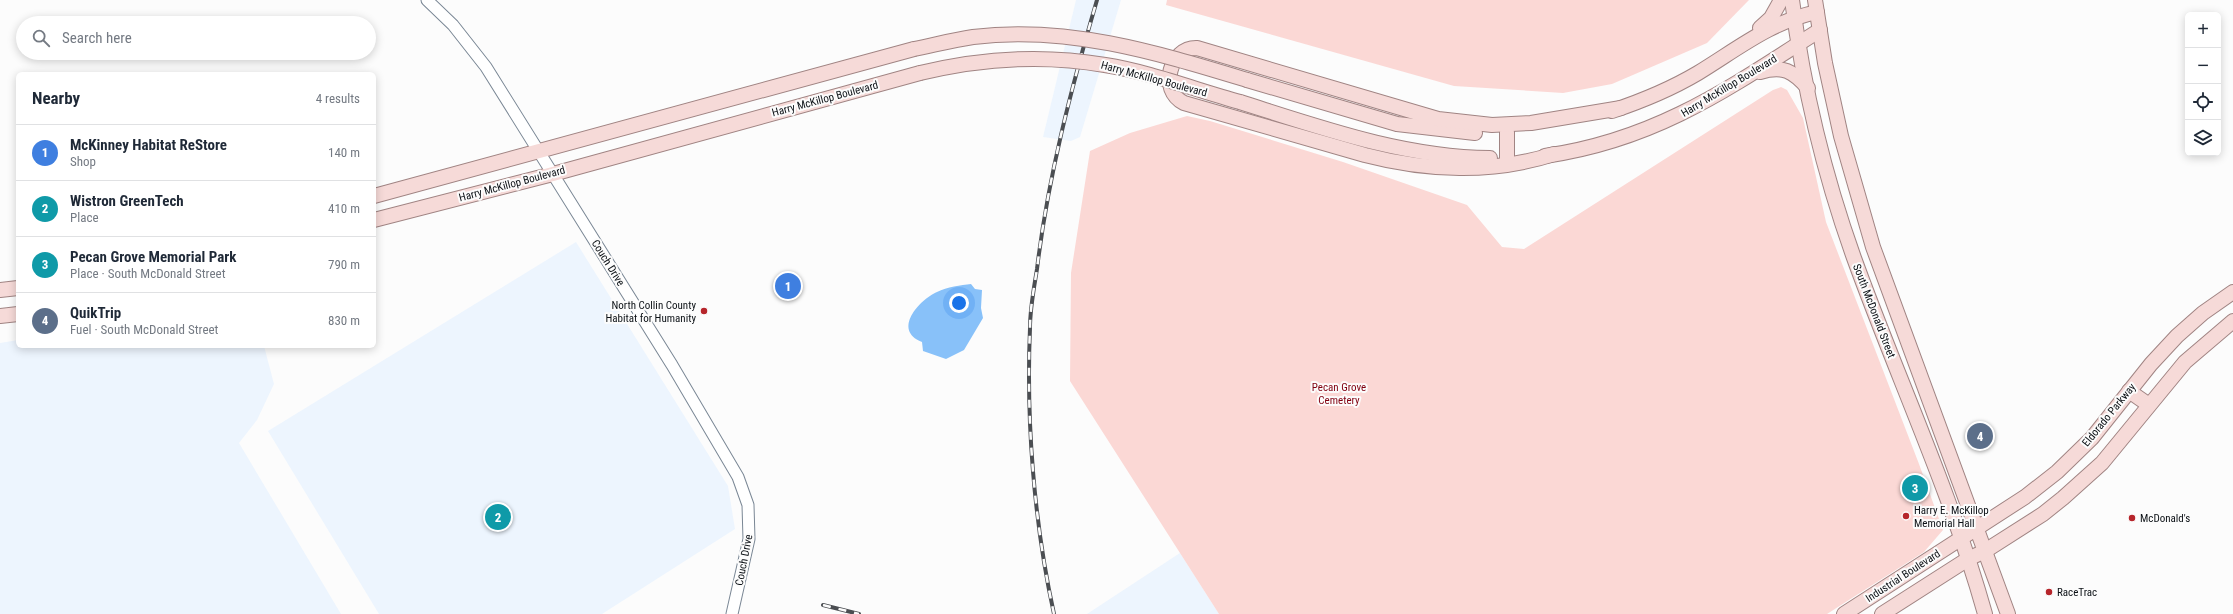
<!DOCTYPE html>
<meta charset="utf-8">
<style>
:root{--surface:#fff;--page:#f2f2f3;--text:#1f2937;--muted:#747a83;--line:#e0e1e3;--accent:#db2777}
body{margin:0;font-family:"Roboto Condensed",sans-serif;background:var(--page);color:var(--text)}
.controls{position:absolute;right:12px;top:12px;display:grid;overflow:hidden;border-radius:6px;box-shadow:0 2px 10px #0003}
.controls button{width:36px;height:36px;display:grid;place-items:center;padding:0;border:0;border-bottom:1px solid var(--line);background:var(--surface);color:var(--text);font:20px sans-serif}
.you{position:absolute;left:959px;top:303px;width:14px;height:14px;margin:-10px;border:3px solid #fff;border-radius:50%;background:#1a73e8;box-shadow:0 0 0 6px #1a73e833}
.badge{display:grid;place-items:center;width:26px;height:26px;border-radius:50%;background:var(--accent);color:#fff;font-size:13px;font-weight:700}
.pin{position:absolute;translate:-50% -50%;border:2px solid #fff;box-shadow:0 1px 4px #0006}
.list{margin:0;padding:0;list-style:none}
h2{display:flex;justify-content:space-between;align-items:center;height:52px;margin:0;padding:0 16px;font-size:17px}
h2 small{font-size:13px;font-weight:400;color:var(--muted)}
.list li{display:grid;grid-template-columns:26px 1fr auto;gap:12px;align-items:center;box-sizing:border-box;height:56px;padding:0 16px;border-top:1px solid var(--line)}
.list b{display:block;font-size:15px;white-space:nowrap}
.list p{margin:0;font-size:13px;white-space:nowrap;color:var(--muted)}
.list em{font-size:13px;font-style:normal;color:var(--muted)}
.icon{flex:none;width:22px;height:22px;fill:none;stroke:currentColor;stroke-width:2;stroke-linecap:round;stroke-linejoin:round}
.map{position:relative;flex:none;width:2233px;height:614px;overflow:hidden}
.search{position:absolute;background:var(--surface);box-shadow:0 2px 10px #0003;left:16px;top:16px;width:360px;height:44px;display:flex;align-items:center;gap:10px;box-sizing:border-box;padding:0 14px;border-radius:22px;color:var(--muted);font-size:15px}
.panel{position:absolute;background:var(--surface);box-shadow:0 2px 10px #0003;left:16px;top:72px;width:360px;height:276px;border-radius:6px}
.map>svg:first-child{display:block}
.built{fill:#edf5fe}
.green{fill:#fbd8d5}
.water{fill:#88c1f9}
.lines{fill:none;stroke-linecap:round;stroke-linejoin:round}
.minor-casing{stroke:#7a8795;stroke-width:13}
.major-casing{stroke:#a08483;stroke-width:16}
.minor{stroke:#fff;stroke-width:11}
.major{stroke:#f6dad8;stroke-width:14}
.rail-casing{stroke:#4b4e52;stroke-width:4}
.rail{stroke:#fcfcfc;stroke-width:2.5;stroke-dasharray:8;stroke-linecap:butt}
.major-bridge-casing{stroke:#a08483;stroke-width:16;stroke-linecap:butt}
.major-bridge{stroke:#f6dad8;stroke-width:14}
.poi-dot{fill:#b6252b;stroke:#fcfcfc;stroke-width:1.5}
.labels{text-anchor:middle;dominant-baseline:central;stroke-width:4;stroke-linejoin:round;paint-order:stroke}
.street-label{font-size:11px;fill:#0b1015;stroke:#fcfcfc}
.poi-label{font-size:11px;fill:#0b1015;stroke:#fcfcfc;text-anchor:start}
.park-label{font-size:11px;fill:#800010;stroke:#fcfcfc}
</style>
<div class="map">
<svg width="2233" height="614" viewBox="0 0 2233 614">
<rect width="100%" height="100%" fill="#fcfcfc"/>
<g class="built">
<polygon points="1076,0 1121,0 1080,137 1071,141 1043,137"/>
<polygon points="576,242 728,486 735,529 602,614 379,614 268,431"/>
<polygon points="18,340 18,346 264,346 274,384 257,420 239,443 341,614 0,614 0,343"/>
<polygon points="1180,553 1219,614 1087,614"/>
</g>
<g class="green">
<polygon points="1167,0 1749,0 1707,43 1612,84 1563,93 1454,86 1166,5"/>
<polygon points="1781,87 1787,90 1803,118 1826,222 1919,464 1943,530 1924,552 1827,614 1219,614 1070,381 1071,273 1090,151 1130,133 1187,116 1210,121 1343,162 1467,205 1502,247 1524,249 1773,90"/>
</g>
<path class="water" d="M971 284 975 289 982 290 981 308 983 318 964 350 946 359 923 351 922 342C892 330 919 300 937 292 947 287 961 285 971 284Z"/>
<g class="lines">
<defs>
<polyline id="minor" points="427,0 453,25 486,67 672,365 738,477 748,505 749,539 732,614"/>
<g id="major">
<path d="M1792 0C1803 85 1825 177 1854 258 1897 377 1951 492 1985 614"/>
<polyline points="1815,0 1825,63 1841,136 1873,247 2008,614"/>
<polyline points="1760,28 1771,18 1781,0"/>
<path d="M1760 72C1783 65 1793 71 1808 88"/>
<polyline points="1247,80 1397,124 1475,133"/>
<path d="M1240 102C1322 128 1403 157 1490 158"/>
<path d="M1612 111C1642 101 1671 89 1698 73 1739 48 1770 22 1817 12"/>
<polyline points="1507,132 1507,159"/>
<path d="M1554 154C1493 174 1426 171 1365 155L1184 103C1158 90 1170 47 1197 48L1438 119 1492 125 1531 123 1621 108"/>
<path d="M1545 156C1656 140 1728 89 1820 30"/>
<polyline points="374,196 914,49"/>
<polyline points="374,220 553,174 920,73"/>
<polyline points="0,290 18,288"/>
<polyline points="0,316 18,314"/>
<polyline points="2129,391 2149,405"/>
<polyline points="1844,614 2025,497 2057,472 2092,438 2151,364 2177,336 2203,313 2233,292"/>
<polyline points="1882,614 1968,559 1985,551 2043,514 2063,498 2102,463 2185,362 2233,321"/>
</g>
</defs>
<use href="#minor" class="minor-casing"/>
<use href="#major" class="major-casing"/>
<use href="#minor" class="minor"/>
<use href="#major" class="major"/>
<defs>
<g id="rail">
<polyline points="823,605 859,614"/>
<path d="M1054 614C1034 523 1026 420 1030 328 1030 308 1034 288 1037 269 1048 177 1071 89 1097 0"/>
</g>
</defs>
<use href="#rail" class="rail-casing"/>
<use href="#rail" class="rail"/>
<defs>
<g id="major-bridge">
<path d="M914 49C934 45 953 40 973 37 1068 25 1158 53 1247 80"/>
<path d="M920 73C982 58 1042 54 1105 65 1150 72 1196 90 1240 102"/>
</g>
</defs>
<use href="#major-bridge" class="major-bridge-casing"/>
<use href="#major-bridge" class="major-bridge"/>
</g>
<g class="poi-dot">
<circle cx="704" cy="311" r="4"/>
<circle cx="1906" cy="516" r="4"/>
<circle cx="2132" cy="518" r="4"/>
<circle cx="2049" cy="592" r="4"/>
</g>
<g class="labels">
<g class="street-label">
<text transform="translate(1154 79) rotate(15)">Harry McKillop Boulevard</text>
<text transform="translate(1729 86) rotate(-31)">Harry McKillop Boulevard</text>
<text transform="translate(825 99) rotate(-15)">Harry McKillop Boulevard</text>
<text transform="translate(512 184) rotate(-15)">Harry McKillop Boulevard</text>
<text transform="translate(608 263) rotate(58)">Couch Drive</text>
<text transform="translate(1874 311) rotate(69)">South McDonald Street</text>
<text transform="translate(2109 415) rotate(-51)">Eldorado Parkway</text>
<text transform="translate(744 560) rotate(-79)">Couch Drive</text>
<text transform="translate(1903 576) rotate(-33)">Industrial Boulevard</text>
</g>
<g class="poi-label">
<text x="696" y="305" text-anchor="end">North Collin County<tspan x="696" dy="13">Habitat for Humanity</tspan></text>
<text x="1914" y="510">Harry E. McKillop<tspan x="1914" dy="13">Memorial Hall</tspan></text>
<text x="2140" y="518">McDonald's</text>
<text x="2057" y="592">RaceTrac</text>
</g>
<g class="park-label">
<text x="1339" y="387">Pecan Grove<tspan x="1339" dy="13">Cemetery</tspan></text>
</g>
</g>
</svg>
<div class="controls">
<button>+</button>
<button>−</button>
<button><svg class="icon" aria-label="locate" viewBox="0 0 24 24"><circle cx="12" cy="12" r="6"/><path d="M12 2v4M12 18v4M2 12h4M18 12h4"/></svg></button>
<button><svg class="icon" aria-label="layers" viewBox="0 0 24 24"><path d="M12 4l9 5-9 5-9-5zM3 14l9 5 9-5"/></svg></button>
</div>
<div class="you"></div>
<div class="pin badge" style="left:788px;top:286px;background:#3f7fe0">1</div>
<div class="pin badge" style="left:498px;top:517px;background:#0f9aa8">2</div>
<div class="pin badge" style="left:1915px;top:488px;background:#0f9aa8">3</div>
<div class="pin badge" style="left:1980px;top:436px;background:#5c6f8a">4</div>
<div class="search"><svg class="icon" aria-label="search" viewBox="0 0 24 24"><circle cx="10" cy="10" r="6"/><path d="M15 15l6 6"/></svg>Search here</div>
<section class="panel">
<h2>Nearby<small>4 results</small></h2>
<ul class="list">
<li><span class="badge" style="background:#3f7fe0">1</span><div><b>McKinney Habitat ReStore</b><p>Shop</p></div><em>140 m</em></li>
<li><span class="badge" style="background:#0f9aa8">2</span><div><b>Wistron GreenTech</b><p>Place</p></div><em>410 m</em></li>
<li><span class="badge" style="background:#0f9aa8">3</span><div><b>Pecan Grove Memorial Park</b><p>Place · South McDonald Street</p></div><em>790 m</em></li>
<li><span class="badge" style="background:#5c6f8a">4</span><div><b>QuikTrip</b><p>Fuel · South McDonald Street</p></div><em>830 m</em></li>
</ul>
</section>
</div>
